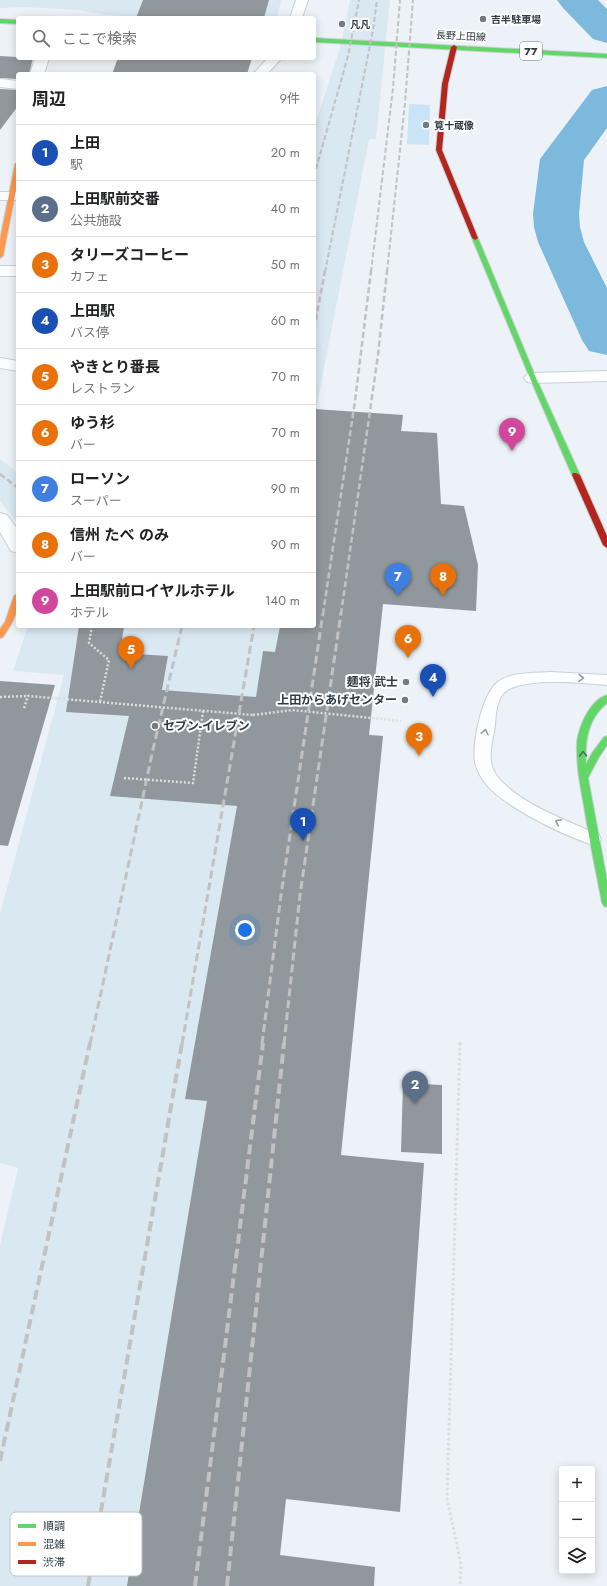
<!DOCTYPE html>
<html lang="ja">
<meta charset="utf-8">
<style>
:root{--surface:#fff;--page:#f2f2f2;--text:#202124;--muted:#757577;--line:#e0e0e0;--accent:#b45309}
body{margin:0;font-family:Jost,"Noto Sans JP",sans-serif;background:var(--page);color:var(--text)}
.controls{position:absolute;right:12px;bottom:12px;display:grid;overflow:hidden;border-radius:4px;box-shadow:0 2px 10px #0003}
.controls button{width:36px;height:36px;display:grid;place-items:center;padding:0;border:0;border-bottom:1px solid var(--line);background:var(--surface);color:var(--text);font:20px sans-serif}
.you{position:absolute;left:245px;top:930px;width:14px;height:14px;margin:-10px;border:3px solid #fff;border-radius:50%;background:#1a73e8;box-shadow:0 0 0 6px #1a73e833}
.badge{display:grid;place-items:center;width:26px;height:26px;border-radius:50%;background:var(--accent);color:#fff;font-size:13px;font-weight:700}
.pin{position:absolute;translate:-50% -33px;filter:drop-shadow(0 1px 2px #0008)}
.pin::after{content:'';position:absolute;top:21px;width:14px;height:12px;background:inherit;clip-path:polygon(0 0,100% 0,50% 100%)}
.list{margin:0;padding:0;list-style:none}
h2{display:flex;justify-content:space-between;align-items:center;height:52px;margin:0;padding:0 16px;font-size:17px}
h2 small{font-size:13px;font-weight:400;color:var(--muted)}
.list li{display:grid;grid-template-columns:26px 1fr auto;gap:12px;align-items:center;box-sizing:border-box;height:56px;padding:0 16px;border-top:1px solid var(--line)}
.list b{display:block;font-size:15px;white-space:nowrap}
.list p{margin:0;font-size:13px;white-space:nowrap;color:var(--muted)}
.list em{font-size:13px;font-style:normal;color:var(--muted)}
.icon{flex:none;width:22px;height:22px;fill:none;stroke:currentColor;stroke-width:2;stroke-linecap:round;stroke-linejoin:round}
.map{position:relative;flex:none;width:607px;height:1586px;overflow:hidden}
.search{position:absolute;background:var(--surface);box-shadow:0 2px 10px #0003;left:16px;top:16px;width:300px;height:44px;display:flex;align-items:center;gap:10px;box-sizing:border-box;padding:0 14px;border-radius:4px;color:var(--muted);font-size:15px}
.panel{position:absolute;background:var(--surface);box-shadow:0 2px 10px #0003;left:16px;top:72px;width:300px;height:556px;border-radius:4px}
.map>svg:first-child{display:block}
.built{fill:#dae8f2}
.green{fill:#c8e4f6}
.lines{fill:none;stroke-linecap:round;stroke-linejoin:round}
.river{fill:#7cb9dd;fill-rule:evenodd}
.building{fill:#91989d}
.lane-casing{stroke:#c9d0d6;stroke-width:2}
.street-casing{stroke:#c9d0d6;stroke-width:2}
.fast-casing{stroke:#c9d0d6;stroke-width:2}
.slow-casing{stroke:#c9d0d6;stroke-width:2}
.jam-casing{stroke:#c9d0d6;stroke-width:2}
.path-far1{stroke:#dbddde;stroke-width:2.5;stroke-dasharray:2 2;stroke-linecap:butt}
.path{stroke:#dbddde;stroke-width:3;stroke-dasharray:2.5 2.5;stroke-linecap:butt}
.lane{fill:#fcfdfe;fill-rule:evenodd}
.street{fill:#fcfdfe;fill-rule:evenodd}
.fast{fill:#63d668;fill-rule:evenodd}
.slow{fill:#ff974d;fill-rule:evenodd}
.jam{fill:#b3261e;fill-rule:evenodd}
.rail-far3{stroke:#c0c2c3;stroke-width:2;stroke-dasharray:5 2.5;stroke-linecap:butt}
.rail-far2{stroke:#c0c2c3;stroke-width:2.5;stroke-dasharray:6 3;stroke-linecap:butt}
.rail-far1{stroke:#c0c2c3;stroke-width:3;stroke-dasharray:8 4;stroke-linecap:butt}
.rail{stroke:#c0c2c3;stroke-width:4;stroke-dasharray:10 5;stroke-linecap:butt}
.path-bridge{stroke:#dbddde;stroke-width:2.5;stroke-dasharray:2 2;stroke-linecap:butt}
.oneway{stroke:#969ca0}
.oneway2{stroke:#447952}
.poi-dot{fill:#727b82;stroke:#fff;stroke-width:1.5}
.labels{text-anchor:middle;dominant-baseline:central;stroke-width:4;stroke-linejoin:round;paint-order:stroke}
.far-poi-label{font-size:10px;font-weight:bold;fill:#303b43;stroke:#fff;text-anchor:start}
.far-street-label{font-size:10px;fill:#303b43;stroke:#fff}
.shield{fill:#fff;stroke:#6e767b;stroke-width:1}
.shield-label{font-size:11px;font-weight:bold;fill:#303b43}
.poi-label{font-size:12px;font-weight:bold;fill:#303b43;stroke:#fff;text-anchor:end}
.key{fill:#fff;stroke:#c1c4c7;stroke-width:1}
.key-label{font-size:11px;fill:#303b43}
</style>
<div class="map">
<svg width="607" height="1586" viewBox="0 0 607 1586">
<rect width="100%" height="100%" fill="#ecf2f7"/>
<g class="built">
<polygon points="0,0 281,0 277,18 151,18 107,15 78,10 24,7 0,8"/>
<polygon points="350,0 390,0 376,139 369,139 316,409 403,415 369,734 383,736 344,1117 328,1116 277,1586 0,1586 0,1246 18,1168 0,1163 0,914 64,675 13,671 28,626 314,626 314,128 340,48"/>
<polygon points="0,459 18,473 18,523 0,501"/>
</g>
<polygon class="green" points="409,104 430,105 429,145 407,144"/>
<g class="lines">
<g class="river">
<polygon points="557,0 598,0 607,9 607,43 593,39 563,8"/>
<polygon points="607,86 607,128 584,160 579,214 580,227 584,242 607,288 607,355 589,351 582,340 538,242 534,227 533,214 540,159 592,90"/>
</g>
</g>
<g class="building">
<polygon points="143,0 269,0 264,18 136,18"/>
<polygon points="0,56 33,58 29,74 18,74 18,79 0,78"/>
<polygon points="118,58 252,58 247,74 112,74"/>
<polygon points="0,89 18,90 18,106 0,130"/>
<polygon points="314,409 403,415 401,431 437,433 441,504 464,506 478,565 476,611 383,604 369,735 383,736 341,1155 424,1163 400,1512 286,1499 280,1555 375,1567 374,1586 127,1586 207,1101 185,1099 237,806 110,796 129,716 66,712 79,626 124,626 120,653 168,656 162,690 256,697 263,651 275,652 280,626 314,626"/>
<polygon points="0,681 55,685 8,846 0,845"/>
<polygon points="403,1083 442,1085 442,1154 401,1152"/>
</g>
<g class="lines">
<defs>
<path id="lane" d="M550 672 607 675V685C585 683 518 676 503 694 495 703 496 721 494 732 491 746 487 763 497 776 519 804 567 820 599 835L601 839 599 843 593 845C565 836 504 807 486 784 481 778 477 770 475 763 472 744 482 692 499 681 513 672 534 673 550 672Z"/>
<g id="street">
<polygon points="296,0 308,0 302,18 290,18"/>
<polygon points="35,58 49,58 44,74 30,74"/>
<polygon points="268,58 282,58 267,74 253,74"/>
<polygon points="0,79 18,81 18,89 0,87"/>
<rect x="0" y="192" width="18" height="8"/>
<rect x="0" y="266" width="18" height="10"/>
<polygon points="0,358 18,361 18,371 0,368"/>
<polygon points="607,371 607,381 533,383 527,382 524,378 527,374 533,373"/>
<polygon points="0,513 7,515 18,530 18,553 11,551 0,532"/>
</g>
<g id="fast">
<polygon points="0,19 18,20 18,24 0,23"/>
<polygon points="314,38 607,54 607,58 314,42"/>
<polygon points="475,236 478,238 536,378 580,475 579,477 576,477 572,475 530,378 472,238"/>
<path d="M607 695V703C588 719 585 739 586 764L592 753 604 737 607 736V745L599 757 588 778 607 880V907L604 906 602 903C596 871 589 839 584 806 580 785 576 764 577 742 579 726 590 700 607 695Z"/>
</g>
<g id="slow">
<polygon points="18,162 18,179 3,256 0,258 0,240 15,164"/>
<path d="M18 593C18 613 14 621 3 637L0 638V629L5 622 14 596Z"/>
</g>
<g id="jam">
<polygon points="454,45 457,47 448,84 442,150 478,238 475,240 472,238 436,150 442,84 451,47"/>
<polygon points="573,473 576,473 580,475 607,536 607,548 603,545 572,475"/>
</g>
</defs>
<use href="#lane" class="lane-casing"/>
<use href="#street" class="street-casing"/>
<use href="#fast" class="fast-casing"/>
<use href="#slow" class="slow-casing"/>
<use href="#jam" class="jam-casing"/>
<g class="path-far1">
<polyline points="92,626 89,643 109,660 100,702"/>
<polyline points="0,697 28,696"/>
<polyline points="253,715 292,710 401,721"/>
<polyline points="460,1044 460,1040"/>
</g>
<polyline class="path" points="460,1043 447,1498 461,1565 460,1586"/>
<use href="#lane" class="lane"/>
<use href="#street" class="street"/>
<use href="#fast" class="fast"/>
<use href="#slow" class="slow"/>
<use href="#jam" class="jam"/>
<g class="rail-far3">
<polyline points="314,176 348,56 359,0"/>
<polyline points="325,272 373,30 377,0"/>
<polyline points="371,272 393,88 400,0"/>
<polyline points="387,272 405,103 413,0"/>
</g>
<g class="rail-far2">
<polyline points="314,329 325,271"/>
<polyline points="0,474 18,488"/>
<polyline points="323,614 355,401 371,271"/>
<polyline points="341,614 378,355 387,271"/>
</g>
<g class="rail-far1">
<polyline points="90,1044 154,745 182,626"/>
<polyline points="182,1044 254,626"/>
<polyline points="262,1044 281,895 323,613"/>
<polyline points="284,1044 300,895 341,613"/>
</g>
<g class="rail">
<polyline points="0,1461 90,1043"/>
<polyline points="88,1586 182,1043"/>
<polyline points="195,1586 263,1043"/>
<polyline points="227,1586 284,1043"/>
</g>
<g class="path-bridge">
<polyline points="24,708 28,696 253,715"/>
<polyline points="124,778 193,783 203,711"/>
</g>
</g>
<defs><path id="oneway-chevron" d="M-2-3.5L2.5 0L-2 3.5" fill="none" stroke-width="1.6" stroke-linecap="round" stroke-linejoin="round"/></defs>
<g class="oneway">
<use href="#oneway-chevron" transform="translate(581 678) rotate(4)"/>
<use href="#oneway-chevron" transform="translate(485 732) rotate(-77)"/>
<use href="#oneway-chevron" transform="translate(558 822) rotate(-154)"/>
</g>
<use class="oneway2" href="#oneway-chevron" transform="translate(583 754) rotate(-93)"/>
<g class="poi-dot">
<circle cx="483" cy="19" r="4"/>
<circle cx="342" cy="24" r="4"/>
<circle cx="426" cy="125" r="4"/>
<circle cx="406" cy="682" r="4"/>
<circle cx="405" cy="700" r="4"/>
<circle cx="155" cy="726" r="4"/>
</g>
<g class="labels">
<g class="far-poi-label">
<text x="491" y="19">吉半駐車場</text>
<text x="350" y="24">凡凡</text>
<text x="434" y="125">筧十蔵像</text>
</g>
<g class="far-street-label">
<text transform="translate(461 36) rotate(3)">長野上田線</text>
</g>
<rect class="shield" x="520" y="42" width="22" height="18" rx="3"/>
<g class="shield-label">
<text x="531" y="51">77</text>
</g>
<g class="poi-label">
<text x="398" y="682">麺将 武士</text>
<text x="397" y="700">上田からあげセンター</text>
<text x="163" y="726" text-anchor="start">セブン-イレブン</text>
</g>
</g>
<rect x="10" y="1512" width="132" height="64" rx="6" class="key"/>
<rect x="18" y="1524" width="18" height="4" fill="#63d668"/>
<rect x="18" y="1542" width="18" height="4" fill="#ff974d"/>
<rect x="18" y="1560" width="18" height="4" fill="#b3261e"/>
<g class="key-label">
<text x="43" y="1530">順調</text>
<text x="43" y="1548">混雑</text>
<text x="43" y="1566">渋滞</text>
</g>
</svg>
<div class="controls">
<button>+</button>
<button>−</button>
<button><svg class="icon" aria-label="layers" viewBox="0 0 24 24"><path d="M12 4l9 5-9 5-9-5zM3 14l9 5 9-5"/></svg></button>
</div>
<div class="you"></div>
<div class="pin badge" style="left:303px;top:841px;background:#1a4fb4">1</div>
<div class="pin badge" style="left:415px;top:1104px;background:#5c6f8a">2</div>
<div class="pin badge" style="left:419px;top:756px;background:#e8710a">3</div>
<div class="pin badge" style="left:433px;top:697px;background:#1a4fb4">4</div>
<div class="pin badge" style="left:131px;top:669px;background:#e8710a">5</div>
<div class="pin badge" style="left:408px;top:658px;background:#e8710a">6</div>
<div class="pin badge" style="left:398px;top:596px;background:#3f7fe0">7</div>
<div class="pin badge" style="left:443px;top:596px;background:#e8710a">8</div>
<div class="pin badge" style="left:512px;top:451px;background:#d1479c">9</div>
<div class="search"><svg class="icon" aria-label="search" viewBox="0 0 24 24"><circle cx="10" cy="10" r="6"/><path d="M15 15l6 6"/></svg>ここで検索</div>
<section class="panel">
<h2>周辺<small>9件</small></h2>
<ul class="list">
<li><span class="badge" style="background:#1a4fb4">1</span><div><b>上田</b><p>駅</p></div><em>20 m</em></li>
<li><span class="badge" style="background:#5c6f8a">2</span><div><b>上田駅前交番</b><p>公共施設</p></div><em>40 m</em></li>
<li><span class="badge" style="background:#e8710a">3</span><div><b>タリーズコーヒー</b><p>カフェ</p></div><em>50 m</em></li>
<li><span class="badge" style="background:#1a4fb4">4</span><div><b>上田駅</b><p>バス停</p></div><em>60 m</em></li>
<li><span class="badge" style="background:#e8710a">5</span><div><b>やきとり番長</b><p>レストラン</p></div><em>70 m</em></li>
<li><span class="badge" style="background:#e8710a">6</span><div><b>ゆう杉</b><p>バー</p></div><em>70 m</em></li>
<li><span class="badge" style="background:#3f7fe0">7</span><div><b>ローソン</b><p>スーパー</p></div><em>90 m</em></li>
<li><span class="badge" style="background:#e8710a">8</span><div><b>信州 たべ のみ</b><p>バー</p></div><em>90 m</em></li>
<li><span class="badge" style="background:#d1479c">9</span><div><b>上田駅前ロイヤルホテル</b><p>ホテル</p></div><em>140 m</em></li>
</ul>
</section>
</div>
